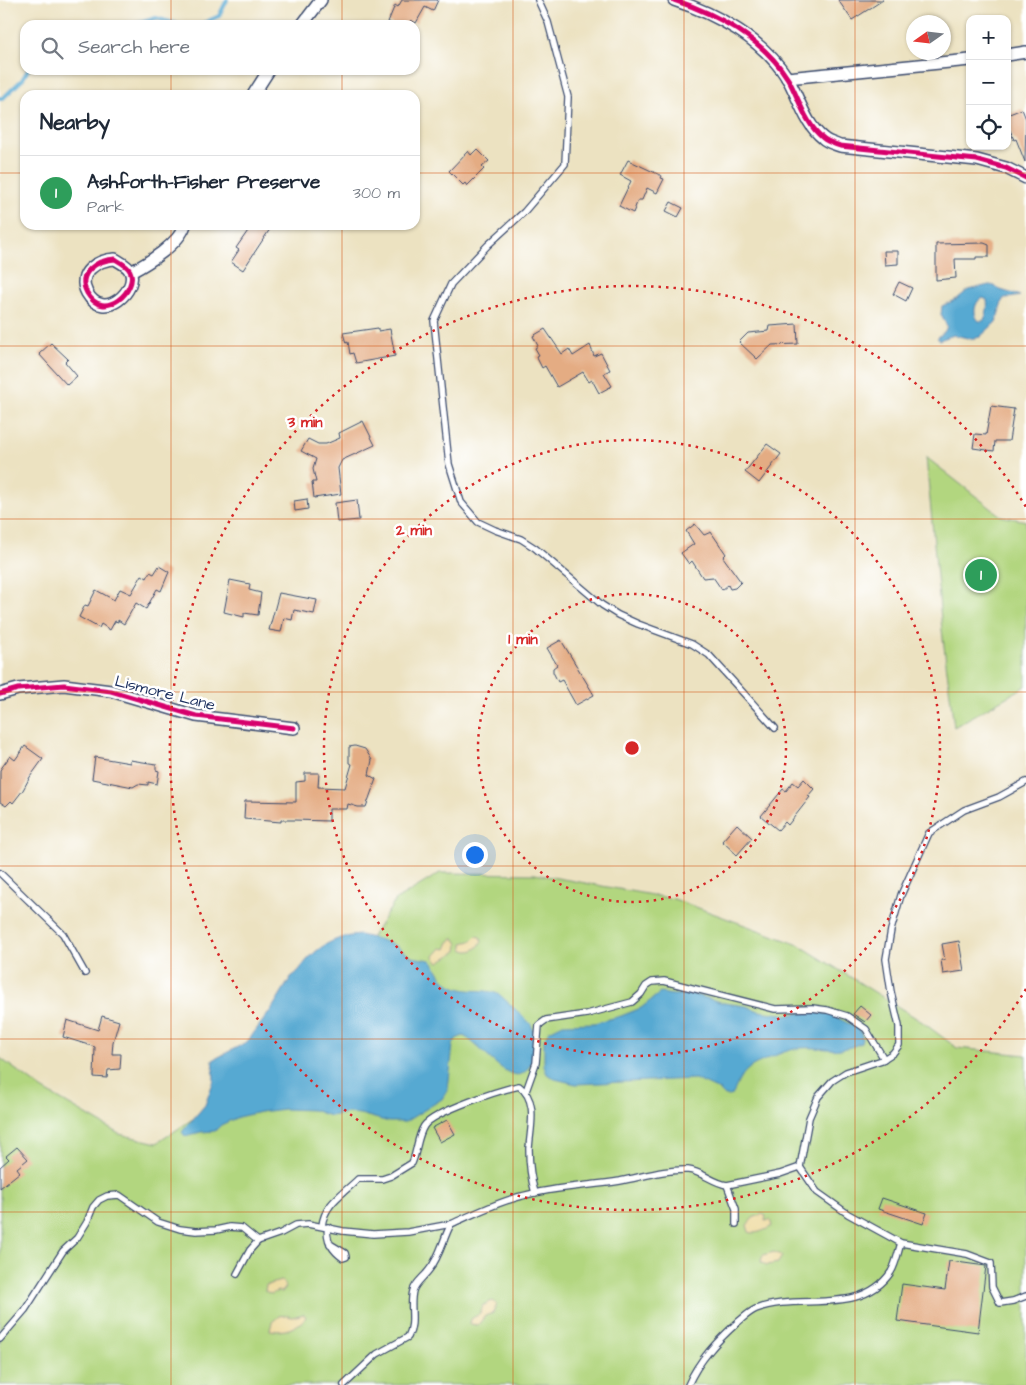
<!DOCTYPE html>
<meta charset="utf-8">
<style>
:root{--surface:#fff;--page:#f6f6f7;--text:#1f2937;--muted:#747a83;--line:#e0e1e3;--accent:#7c3aed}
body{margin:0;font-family:"Architects Daughter",sans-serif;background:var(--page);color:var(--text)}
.controls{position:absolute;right:15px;top:15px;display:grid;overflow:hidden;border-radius:10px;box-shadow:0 1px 4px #0004}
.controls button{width:45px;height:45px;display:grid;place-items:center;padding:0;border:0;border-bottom:1px solid var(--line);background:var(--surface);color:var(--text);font:25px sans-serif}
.compass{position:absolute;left:906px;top:15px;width:45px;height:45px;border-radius:50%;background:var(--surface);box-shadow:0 1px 4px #0004;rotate:256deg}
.you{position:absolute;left:474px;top:854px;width:18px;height:18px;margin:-12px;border:4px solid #fff;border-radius:50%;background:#1a73e8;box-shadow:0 0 0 8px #1a73e833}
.badge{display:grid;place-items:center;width:32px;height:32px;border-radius:50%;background:var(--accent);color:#fff;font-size:16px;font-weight:700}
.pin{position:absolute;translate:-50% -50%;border:2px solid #fff;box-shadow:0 1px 5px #0006}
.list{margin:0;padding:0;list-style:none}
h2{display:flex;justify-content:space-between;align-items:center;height:65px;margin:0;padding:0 20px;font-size:21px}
h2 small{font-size:16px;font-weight:400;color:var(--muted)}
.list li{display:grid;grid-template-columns:32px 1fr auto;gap:15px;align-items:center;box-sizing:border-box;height:75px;padding:0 20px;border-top:1px solid var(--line)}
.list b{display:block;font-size:19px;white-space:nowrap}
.list p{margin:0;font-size:16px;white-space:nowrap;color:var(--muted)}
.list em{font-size:16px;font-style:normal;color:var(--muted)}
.icon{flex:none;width:28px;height:28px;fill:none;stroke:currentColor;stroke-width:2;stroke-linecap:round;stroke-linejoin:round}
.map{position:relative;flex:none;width:1026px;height:1385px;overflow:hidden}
.search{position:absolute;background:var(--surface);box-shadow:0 1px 4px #0004;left:20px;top:20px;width:400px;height:55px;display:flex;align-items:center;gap:12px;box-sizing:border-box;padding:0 18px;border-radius:15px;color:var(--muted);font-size:19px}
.panel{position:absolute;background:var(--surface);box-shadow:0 1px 4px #0004;left:20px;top:90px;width:400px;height:140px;border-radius:15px}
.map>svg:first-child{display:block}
.green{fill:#b2d67f;stroke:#66826e}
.sand{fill:#eeda9e;stroke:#84847e}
.water{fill:#56a9d2;stroke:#386c98;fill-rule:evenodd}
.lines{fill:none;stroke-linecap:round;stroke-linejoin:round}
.stream{stroke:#56a9d2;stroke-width:4}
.building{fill:#e4ac83}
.lane-casing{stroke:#3a4a6d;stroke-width:8}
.street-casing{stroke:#3a4a6d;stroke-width:14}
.lane{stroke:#fff;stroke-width:5.5}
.street{stroke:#fff;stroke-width:11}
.cycleway-casing{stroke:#fff;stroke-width:8}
.cycleway{stroke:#d6006c;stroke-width:5}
.grid{fill:none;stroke:#d45514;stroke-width:1;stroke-opacity:0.55}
.ring{fill:none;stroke:#d62828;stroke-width:2.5;stroke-dasharray:2.5 5}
.labels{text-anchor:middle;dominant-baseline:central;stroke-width:5;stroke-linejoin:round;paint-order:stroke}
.street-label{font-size:16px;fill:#1b2f5e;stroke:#fff}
.centre{fill:#d62828;stroke:#fff;stroke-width:2.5}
.ring-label{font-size:15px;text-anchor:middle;font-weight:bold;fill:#d62828;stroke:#fff;stroke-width:5;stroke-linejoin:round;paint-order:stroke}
</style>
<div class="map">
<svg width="1026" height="1385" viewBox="0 0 1026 1385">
<rect width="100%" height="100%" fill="#fff"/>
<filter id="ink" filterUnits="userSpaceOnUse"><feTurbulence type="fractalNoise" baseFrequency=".02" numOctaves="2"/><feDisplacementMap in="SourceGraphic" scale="10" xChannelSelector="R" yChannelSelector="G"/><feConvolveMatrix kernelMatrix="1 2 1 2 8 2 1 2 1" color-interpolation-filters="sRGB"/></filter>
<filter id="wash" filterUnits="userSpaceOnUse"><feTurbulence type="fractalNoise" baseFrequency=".0096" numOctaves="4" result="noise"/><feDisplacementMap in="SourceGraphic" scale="20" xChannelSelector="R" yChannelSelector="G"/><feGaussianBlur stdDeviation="1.12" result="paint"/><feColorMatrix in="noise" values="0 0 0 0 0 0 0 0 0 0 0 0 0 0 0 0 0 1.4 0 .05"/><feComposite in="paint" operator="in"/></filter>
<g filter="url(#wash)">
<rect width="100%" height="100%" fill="#ece2c1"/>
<g class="green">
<polygon points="926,457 1001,516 1026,521 1026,686 954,727 942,630"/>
<polygon points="440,873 535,874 674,899 799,945 921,1021 957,1048 1026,1055 1026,1385 0,1385 0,1058 42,1089 119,1134 157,1143 230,1094 369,941 396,900"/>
</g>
<g class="sand">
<path d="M476 936 480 937 482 941C478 949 471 954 463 949V943L471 941Z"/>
<polygon points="453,939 455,939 458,944 457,951 439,962 436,960 434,956 441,948 446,949 449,942"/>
<path d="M762 1214 766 1216 765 1221 770 1220 772 1226C766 1230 755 1235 749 1232L747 1225 753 1218Z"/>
<polygon points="774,1252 782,1256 778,1263 767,1265 762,1263 761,1261 763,1255"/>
<polygon points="281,1281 284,1282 286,1287 282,1292 278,1291 271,1294 265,1291 266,1285"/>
<polygon points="492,1301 497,1304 493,1313 485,1316 478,1325 470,1324 471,1319 481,1313 482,1306"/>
<path d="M304 1314 306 1317C298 1328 283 1333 270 1330L272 1322 279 1316 285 1315 292 1317Z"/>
</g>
<g class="water">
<path d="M989 285C996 285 998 290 1004 291 1010 293 1015 294 1020 296L1003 299 996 322 980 337 972 339 954 335 939 340 937 338 945 331 947 326 941 315 942 306 957 299 968 290ZM983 298 987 300C988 306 987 316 983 321H979C973 315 974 306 979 300Z"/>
<path d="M360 935 381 940 396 946 412 957 430 960C437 966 439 976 447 982 465 996 482 986 500 995L531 1024C534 1031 535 1039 535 1047 534 1055 533 1062 528 1068 513 1093 478 1041 463 1036L456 1039 453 1045 448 1089 442 1099 405 1122H389L360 1114 347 1113 330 1116 313 1110 284 1109 260 1112 238 1117 221 1125 215 1131 201 1132 185 1136 182 1132 205 1105 214 1080 213 1060 247 1042 271 1010 291 977C298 973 302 966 307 960 323 943 337 937 360 935Z"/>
<path d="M660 993 673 995 692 994 724 1003 746 1006 759 1011 789 1015 807 1012 830 1014 857 1028C862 1032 863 1037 861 1043 835 1055 826 1046 800 1048 785 1050 770 1058 756 1064 746 1069 740 1077 736 1087 735 1088 734 1093 733 1094 731 1096 728 1096 725 1096L719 1090 695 1079 576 1084 555 1079 547 1074 544 1066V1039L549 1031 563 1024 594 1023 621 1016 641 1008Z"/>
</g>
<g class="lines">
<g class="stream">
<polyline points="133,25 156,18 180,25"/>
<polyline points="199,25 219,16 227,0"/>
<polyline points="0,98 2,99 22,80 28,70"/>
</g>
</g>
<g id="blocks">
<g class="building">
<polygon points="402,0 438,0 433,11 425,7 416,23 411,20 408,25 395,25 388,22 395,5 398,7"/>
<polygon points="838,0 883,0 852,20"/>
<polygon points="1022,109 1026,119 1025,162 1016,139 1014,140 1010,130 1007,131 1007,115"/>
<polygon points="477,149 489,161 482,167 484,169 467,186 465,183 463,185 449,171 468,151 471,155"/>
<polygon points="628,160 662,176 661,178 664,179 657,193 647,188 642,200 638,200 633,213 619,206 631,181 620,175"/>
<polygon points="671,202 683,208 678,217 666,211"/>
<polygon points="252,225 263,225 270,229 243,270 231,262 239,250 236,248"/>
<polygon points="984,243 989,245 989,257 976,257 976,259 955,259 956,278 936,280 936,244"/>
<polygon points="884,251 898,251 898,264 885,265"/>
<polygon points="899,282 912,288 906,301 893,294"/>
<polygon points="797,324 798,344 772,345 757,359 739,342 748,333 769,331 770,326"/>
<polygon points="378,328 378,331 390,329 395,356 356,363 353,353 350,354 348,342 346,343 343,333"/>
<polygon points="545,329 562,354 569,349 573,356 590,345 594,356 601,353 610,370 604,373 612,386 599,393 592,380 589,382 583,372 557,387 545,366 542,368 536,356 539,355 535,348 538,346 533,336"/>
<polygon points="51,343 68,359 65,362 77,376 67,385 39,354"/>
<polygon points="991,406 1014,409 1009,441 995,441 994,451 973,448 975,434 986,435"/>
<polygon points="363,421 375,445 342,460 338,468 341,494 314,498 312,482 316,482 313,469 316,459 301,451 308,439 318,444 326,444 340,438 339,433"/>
<polygon points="767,444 781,454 759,483 745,472"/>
<polygon points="307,499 308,509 295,511 294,501"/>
<polygon points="357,500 359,520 337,522 335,503"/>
<polygon points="695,524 704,535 711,532 726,554 723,557 741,582 735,588 730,589 728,585 722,590 713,577 703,578 692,561 689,564 681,553 694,544 686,531"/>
<polygon points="159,566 169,572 161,591 157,589 146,609 136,603 124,624 118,620 118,622 115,621 110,630 101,624 99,628 79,617 85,605 88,606 96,590 114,600 120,589 131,594 142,575 147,578 150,572 154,574"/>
<polygon points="230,580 250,584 249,590 261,593 258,615 244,613 244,617 224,612"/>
<polygon points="279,593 317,600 314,614 294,610 292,620 284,618 281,632 269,630"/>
<polygon points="561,640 594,695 576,705 562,680 558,682 553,672 553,668 557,665 547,648"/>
<polygon points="25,746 43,759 30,777 23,790 13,803 11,801 6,806 0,802 0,770 10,756 15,760"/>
<polygon points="355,746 365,749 372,760 369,775 376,779 366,807 358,807 348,804 347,809 329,809 329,821 294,820 281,820 281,822 244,819 245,801 296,802 296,782 305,781 305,773 319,773 318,787 345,788 352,764 349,763 349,747"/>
<polygon points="95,757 130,763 130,760 156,764 156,770 159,771 157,784 148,782 148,785 138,784 133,787 92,779"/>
<polygon points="804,779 814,789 808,796 810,797 788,825 785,822 778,830 761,816 783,789 786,791 793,782 798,786"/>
<polygon points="737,824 752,838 737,855 722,841"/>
<polygon points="959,941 964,971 943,974 941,960 945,960 942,944"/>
<polygon points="860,1006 871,1015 865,1022 853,1014"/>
<polygon points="102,1016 119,1021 113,1042 112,1054 121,1054 120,1069 108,1070 107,1078 94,1077 95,1047 63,1037 67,1020 98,1030"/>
<polygon points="447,1120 455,1134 440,1142 432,1128"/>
<polygon points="17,1147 28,1159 17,1168 20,1172 0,1188 0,1167 9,1159 6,1156"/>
<polygon points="882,1198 927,1213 923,1224 878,1209"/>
<polygon points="949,1261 986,1266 978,1332 897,1321 902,1284 945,1290"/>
</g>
</g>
</g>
<g filter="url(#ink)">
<use href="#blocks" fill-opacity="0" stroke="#3a4a6d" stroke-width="1"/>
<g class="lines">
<defs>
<g id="lane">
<polyline points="538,0 548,22 568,97 565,164 524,212 488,245 451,284 434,321 449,464 461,502 478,522 495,530 521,539 535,548 602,605 618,615 638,624 692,644 709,655 775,728"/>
<polyline points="0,873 63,934 85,973"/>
<polyline points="526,1091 536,1063 539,1025 546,1020 587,1014 632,1002 641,994 646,986 652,982 664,981 775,1009 812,1008 827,1010 847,1016 866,1029 884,1059"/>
<polyline points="800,1167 809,1118 818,1097 832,1081 846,1072 882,1060 893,1053 899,1045 899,1026 891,992 886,959 891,930 901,895 929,833 964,810 999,797 1026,782"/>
<polyline points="727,1185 780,1174 800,1167 817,1192 848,1214 901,1243 967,1254 991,1263 992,1287 1000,1303 1013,1301 1026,1296"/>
<path d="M322 1226C324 1204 343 1194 358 1179H382L391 1176 412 1163C417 1152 417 1137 424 1126 433 1112 500 1090 519 1086 539 1101 530 1128 529 1149 529 1164 531 1179 535 1193"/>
<path d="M328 1227C325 1240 333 1251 343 1258L346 1257 345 1253 330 1244"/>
<polyline points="237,1274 250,1250 258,1241"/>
<polyline points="0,1339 25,1310 63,1251 77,1238 87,1222 93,1207 99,1200 107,1196 119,1195 158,1222 180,1229 196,1231 216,1230 230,1227 242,1228 258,1241 281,1233 296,1225 308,1224 343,1231 373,1234 408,1232 451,1224"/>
<path d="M344 1385 377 1354 408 1337C416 1323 409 1306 413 1291 415 1283 424 1277 429 1270 440 1257 443 1239 451 1224 474 1214 497 1202 522 1196 553 1187 588 1186 620 1181 642 1177 665 1169 688 1170 701 1171 713 1183 727 1185L736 1209V1224"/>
<path d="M688 1385C699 1360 717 1341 737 1323 743 1318 749 1312 756 1309 798 1292 861 1317 891 1272 896 1264 898 1252 901 1243"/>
</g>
<g id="street">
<path d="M674 0C717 14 763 39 788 79 799 98 805 124 823 138 827 142 835 144 840 146L977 160 1006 168 1026 178"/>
<polyline points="302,25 321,0"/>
<polyline points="1007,55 1026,52"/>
<polyline points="787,78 970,60"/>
<polyline points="253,95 269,70"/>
<path d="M115 259C120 262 128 266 130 271 139 289 104 323 87 293 76 273 97 260 115 259Z"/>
<path d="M131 272C148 263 179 244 185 225"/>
<polyline points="0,694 18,689 64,685 111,691 196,716 294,728"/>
</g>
</defs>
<use href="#lane" class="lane-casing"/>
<use href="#street" class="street-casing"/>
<use href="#lane" class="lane"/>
<use href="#street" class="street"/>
<defs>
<g id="cycleway">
<path d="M674 0C717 14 763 39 788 79 799 98 805 124 823 138 827 142 835 144 840 146L977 160 1006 168 1026 178"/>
<path d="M115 259C120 262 128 266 130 271 139 289 104 323 87 293 76 273 97 260 115 259Z"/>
<polyline points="0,694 18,689 64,685 111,691 196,716 294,728"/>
</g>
</defs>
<use href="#cycleway" class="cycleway-casing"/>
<use href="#cycleway" class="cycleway"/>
</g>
</g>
<path class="grid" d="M171 0V25M342 0V25M513 0V1385M684 0V1385M855 0V1385M171 70V95M342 70V95M0 173H25M415 173H1026M171 225V1385M342 225V1385M0 346H1026M0 519H1026M0 692H1026M0 866H1026M0 1039H1026M0 1212H1026"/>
<g class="ring">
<circle cx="632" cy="748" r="154"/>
<circle cx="632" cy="748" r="308"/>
<path d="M1026 989A462 462 0 1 1 1026 507"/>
</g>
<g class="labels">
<g class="street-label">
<text transform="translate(165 693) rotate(14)">Lismore Lane</text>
</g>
</g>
<circle cx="632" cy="748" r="8" class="centre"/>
<g class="ring-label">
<text x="305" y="427">3 min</text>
<text x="414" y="535">2 min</text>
<text x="523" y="644">1 min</text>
</g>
</svg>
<div class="controls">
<button>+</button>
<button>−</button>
<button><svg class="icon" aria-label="locate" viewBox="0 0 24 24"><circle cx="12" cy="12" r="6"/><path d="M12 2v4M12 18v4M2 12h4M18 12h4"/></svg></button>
</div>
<svg class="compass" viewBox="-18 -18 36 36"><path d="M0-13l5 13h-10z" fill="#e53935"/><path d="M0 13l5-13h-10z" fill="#747a83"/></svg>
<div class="you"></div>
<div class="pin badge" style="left:981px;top:575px;background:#2e9e5b">1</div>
<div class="search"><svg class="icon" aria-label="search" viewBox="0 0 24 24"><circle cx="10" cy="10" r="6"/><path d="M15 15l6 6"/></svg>Search here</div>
<section class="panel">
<h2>Nearby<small></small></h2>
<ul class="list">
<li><span class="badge" style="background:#2e9e5b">1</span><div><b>Ashforth-Fisher Preserve</b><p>Park</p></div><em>300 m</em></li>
</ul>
</section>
</div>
